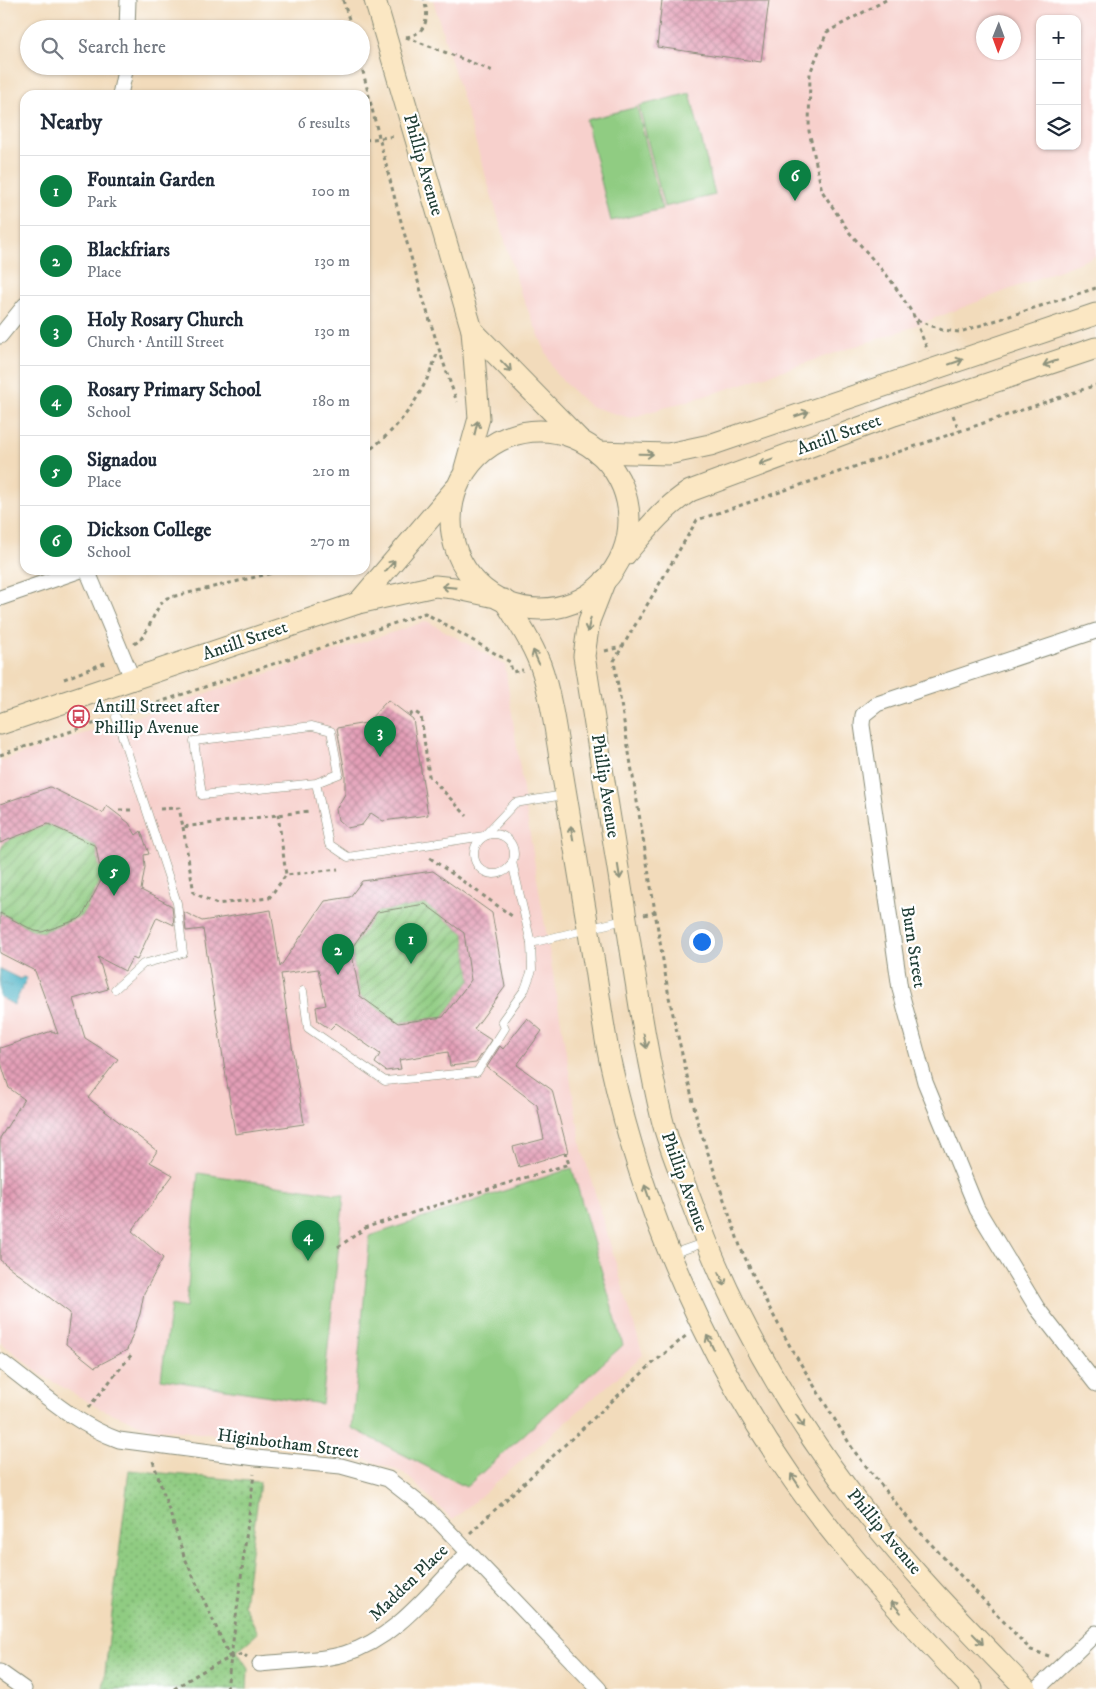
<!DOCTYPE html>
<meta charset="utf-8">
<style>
:root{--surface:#fff;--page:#f6f6f7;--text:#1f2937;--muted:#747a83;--line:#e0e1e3;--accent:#0b8043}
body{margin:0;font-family:"IM FELL DW Pica",serif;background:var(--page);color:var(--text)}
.controls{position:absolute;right:15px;top:15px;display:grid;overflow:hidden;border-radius:10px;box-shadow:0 1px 4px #0004}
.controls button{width:45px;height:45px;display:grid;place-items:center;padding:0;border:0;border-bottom:1px solid var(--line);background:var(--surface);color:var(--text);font:25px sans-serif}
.compass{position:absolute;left:976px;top:15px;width:45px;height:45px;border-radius:50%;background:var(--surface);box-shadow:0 1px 4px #0004;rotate:181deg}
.you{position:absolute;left:701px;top:941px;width:18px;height:18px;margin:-12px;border:4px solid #fff;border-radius:50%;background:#1a73e8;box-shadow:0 0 0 8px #1a73e833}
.badge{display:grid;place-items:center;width:32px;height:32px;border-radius:50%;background:var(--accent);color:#fff;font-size:16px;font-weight:700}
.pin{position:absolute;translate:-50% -41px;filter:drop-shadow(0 1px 2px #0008)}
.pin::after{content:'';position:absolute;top:26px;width:18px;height:15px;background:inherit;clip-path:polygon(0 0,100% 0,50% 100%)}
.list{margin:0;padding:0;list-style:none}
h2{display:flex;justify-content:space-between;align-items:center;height:65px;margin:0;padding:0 20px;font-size:21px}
h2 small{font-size:16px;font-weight:400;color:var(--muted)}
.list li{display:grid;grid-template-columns:32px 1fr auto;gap:15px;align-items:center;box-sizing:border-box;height:70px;padding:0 20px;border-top:1px solid var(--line)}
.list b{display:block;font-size:19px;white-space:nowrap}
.list p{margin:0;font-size:16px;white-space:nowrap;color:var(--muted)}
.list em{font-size:16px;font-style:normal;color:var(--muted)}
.icon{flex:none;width:28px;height:28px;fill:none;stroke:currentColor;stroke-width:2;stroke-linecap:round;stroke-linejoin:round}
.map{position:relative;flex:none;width:1096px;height:1689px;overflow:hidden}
.search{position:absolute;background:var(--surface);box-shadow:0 1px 4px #0004;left:20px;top:20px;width:350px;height:55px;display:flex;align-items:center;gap:12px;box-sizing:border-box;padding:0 18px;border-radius:28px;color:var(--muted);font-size:19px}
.panel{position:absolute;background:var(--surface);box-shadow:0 1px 4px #0004;left:20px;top:90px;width:350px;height:485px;border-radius:15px}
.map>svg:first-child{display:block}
.built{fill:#f7d0cc;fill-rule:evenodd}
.grass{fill:#90cc82;stroke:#58845b}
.park{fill:url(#park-dots);stroke:#58845b}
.garden{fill:url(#garden-furrows);stroke:#58845b}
.water{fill:url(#water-ripples);stroke:#32767c}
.building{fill:url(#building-cross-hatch);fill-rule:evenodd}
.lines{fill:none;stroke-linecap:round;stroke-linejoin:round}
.lane-casing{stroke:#888c78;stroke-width:9}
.street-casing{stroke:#888c78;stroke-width:17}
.secondary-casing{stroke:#888c78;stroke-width:23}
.path{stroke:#888c78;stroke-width:3;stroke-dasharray:4 4;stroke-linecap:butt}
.lane{stroke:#fff;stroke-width:8}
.street{stroke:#fff;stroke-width:15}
.secondary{stroke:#fbe7c3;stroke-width:21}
.oneway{stroke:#8d927c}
.labels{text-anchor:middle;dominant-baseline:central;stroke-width:4.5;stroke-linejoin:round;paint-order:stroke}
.street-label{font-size:18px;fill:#1f3d34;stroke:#fff}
.poi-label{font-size:18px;fill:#1f3d34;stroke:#fff;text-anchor:start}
</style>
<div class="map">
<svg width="1096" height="1689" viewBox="0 0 1096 1689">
<defs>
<pattern id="park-dots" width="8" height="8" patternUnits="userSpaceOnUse" patternTransform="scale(1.25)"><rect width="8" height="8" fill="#90cc82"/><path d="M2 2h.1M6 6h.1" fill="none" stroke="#75a76b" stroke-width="1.8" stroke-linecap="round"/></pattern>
<pattern id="garden-furrows" width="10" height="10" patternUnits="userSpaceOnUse" patternTransform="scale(1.25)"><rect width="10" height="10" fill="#90cc82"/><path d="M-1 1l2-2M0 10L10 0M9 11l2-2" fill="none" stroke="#75a76b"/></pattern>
<pattern id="water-ripples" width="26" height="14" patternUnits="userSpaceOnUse" patternTransform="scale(1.25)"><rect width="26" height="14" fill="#46b0c4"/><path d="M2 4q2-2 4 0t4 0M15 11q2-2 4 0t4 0" fill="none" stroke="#3a90a0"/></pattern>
<pattern id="building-cross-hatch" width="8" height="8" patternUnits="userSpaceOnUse" patternTransform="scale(1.25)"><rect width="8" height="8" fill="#e49fb7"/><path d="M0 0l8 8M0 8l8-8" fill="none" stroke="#b88396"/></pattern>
</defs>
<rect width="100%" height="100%" fill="#fff"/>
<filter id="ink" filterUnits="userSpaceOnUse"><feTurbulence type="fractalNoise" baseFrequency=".02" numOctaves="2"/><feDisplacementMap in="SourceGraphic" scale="10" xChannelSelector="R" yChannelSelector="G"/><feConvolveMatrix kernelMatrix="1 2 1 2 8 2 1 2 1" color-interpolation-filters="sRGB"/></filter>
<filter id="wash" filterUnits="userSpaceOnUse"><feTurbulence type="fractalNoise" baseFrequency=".0096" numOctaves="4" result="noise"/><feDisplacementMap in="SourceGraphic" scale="20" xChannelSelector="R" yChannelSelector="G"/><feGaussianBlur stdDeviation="1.12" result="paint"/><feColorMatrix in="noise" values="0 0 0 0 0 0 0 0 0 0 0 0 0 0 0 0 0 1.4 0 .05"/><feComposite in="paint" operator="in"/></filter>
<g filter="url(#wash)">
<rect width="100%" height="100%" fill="#f2dbbb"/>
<g class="built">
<path d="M433 0H1096V256L904 330 718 392 630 418 589 406 555 373 521 294ZM1040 19H1077V146H1040ZM984 22H1014V52H984Z"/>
<polygon points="427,621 505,665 527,817 582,1149 643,1355 453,1520 404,1473 332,1447 150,1428 99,1408 45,1377 0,1342 0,761"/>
</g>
<g class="grass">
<polygon points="690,93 715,195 664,207 639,106"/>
<polygon points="637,107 662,209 611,221 586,120"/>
<polygon points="572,1168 623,1345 466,1487 352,1428 370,1236"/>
<polygon points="198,1173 344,1195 322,1404 161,1379 171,1305 186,1308"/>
</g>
<polygon class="park" points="129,1470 260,1482 244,1605 258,1633 237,1651 248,1668 247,1689 103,1689"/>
<g class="garden">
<polygon points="48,824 96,846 99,864 105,873 83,915 42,932 35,931 0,913 0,851 5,841"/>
<polygon points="425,904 464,933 471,980 443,1017 398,1023 360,996 351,949 377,912"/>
</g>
<polygon class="water" points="0,969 20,979 23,977 27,978 14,1005 0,997"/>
<g id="blocks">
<g class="building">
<polygon points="662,0 769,0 761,62 657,47"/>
<polygon points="388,700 413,719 428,815 383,821 371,813 362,825 347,828 338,820 336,809 345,794 345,773 337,728 366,723"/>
<polygon points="50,787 103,813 107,806 129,823 136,835 141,831 149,854 144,855 145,867 141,890 172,906 174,925 157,917 137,960 132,958 125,971 98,957 108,989 73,999 85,1038 118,1059 88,1098 157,1151 150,1162 173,1175 132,1231 163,1258 144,1293 140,1314 127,1350 95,1367 66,1344 70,1313 0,1260 0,1138 24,1099 9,1088 0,1060 0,1048 52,1031 58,1034 35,971 0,953 0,913 35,931 42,932 79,919 83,915 105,873 99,864 96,846 48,824 0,843 0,804"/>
<path d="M433 871 492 913 505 987 474 1029 491 1040 476 1063 450 1066 448 1052 399 1060 401 1069 386 1071 375 1063 380 1054 336 1023 330 1029 318 1021 316 1007 326 1005 318 969 281 974 304 1124 235 1134 203 929 186 931 184 912 202 921 271 910 280 967 325 901 350 897 362 881ZM425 904 464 933 471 980 443 1017 398 1023 360 996 351 949 377 912Z"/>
<polygon points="527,1018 542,1031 517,1065 552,1090 568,1152 519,1167 513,1147 544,1139 537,1105 487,1067 500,1046 503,1049"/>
</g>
</g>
</g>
<g filter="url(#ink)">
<use href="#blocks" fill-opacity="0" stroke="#888c78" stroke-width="1"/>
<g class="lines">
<defs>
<g id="lane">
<polyline points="316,783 202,795 194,741 312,726 331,731 339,774 316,783 329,844 348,857 484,836 515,803 564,795"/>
<circle cx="494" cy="854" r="20"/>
<polyline points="512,862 531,943 624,920"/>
<polyline points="115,989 143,964 183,953 177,903 116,717"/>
<polyline points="303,991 308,1028 385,1081 477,1072 505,1028 502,1021 525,989 532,970 531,943"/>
<polyline points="672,1254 706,1242"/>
</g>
<g id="street">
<polyline points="127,29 128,0"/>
<polyline points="120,95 126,66"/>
<polyline points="0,336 25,305"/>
<polyline points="87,570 132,678"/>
<polyline points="0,598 81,570"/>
<polyline points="1096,631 877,704 863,715 862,725 900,989 925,1082 977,1209 1037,1308 1096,1384"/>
<path d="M0 1361C38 1389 74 1424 119 1440L256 1458 341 1466 388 1479 430 1512 599 1689"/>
<path d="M260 1664C286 1661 319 1661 344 1654 396 1639 431 1590 468 1553"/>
<polyline points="0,1672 24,1689"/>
<polyline points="1037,1689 1096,1633"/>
</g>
<g id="secondary">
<polyline points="375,0 472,330 479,418 465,468"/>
<polyline points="472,330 579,439"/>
<circle cx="540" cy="520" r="89"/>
<polyline points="597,452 668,454 710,445 1096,314"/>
<path d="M625 555C647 529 662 509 690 491L894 415 1096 348"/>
<path d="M605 580 589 621 584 656C599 747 613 839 628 931 638 994 647 1057 662 1119 669 1147 681 1174 691 1201 732 1315 791 1417 866 1513 914 1575 971 1632 1026 1689"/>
<path d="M504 600C517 620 531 641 540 664 552 696 558 748 564 783 574 845 585 907 595 969 600 1001 604 1034 611 1065 649 1239 729 1406 842 1544 883 1594 927 1642 972 1689"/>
<polyline points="358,603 455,489"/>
<polyline points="0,724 358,603 435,586 454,588 491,596"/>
</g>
</defs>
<use href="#lane" class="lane-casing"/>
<use href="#street" class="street-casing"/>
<use href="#secondary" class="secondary-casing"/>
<g class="path">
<polyline points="343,0 352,29"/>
<polyline points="886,0 827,32 810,73 809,131 822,191 849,232 890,279 913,314 928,351"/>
<path d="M406 37C426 34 430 18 424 0"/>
<polyline points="406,37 493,71"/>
<path d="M361 63C388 177 418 292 457 402"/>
<polyline points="365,140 396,136"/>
<polyline points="917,320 942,330 960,332 1096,288"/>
<polyline points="953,415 959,431"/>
<path d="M365 453C401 428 425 392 438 351"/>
<path d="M134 644C151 635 151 610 167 598L285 570"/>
<polyline points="605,651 621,647"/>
<polyline points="64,679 107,662"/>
<polyline points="127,713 425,613 510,662 512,672 523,670"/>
<polyline points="409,715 415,712 421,716 429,776 467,816"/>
<polyline points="0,755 105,720"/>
<polyline points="160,809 179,808 183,827 309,811"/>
<polyline points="119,810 133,810"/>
<polyline points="278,814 286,875 338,869"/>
<polyline points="183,827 194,893 217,904 269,898 286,875"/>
<polyline points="430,858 512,916"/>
<polyline points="644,915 656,912"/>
<polyline points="338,1247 367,1227 569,1164 565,1153"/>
<polyline points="88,1408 132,1354"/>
<polyline points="153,1461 184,1556 230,1658"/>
<polyline points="470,1533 652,1364 687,1335"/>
<polyline points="1049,1656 1031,1650 1020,1639 916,1528 854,1451 791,1348 762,1294 741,1249 698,1124 669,997 614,661 697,520 1096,385"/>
<path d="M174 1689C197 1674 218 1661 243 1654L247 1657"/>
<polyline points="227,1689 254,1474"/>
</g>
<use href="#lane" class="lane"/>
<use href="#street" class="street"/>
<use href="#secondary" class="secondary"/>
</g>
<defs><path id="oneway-shaft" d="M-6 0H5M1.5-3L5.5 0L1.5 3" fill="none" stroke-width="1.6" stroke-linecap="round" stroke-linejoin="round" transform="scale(1.25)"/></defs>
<g class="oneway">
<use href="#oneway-shaft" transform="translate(956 362) rotate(-19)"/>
<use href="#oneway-shaft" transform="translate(1050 363) rotate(161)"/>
<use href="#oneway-shaft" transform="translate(506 366) rotate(46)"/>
<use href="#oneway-shaft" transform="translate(802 414) rotate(-19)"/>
<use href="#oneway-shaft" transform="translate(476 428) rotate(-77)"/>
<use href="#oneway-shaft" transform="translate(646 454) rotate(1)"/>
<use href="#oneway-shaft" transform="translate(766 462) rotate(160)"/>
<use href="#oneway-shaft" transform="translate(390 566) rotate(-49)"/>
<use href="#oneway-shaft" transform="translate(449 587) rotate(-175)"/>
<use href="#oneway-shaft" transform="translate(589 625) rotate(103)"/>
<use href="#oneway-shaft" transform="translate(536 657) rotate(-114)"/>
<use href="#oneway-shaft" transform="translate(572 833) rotate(-100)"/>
<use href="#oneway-shaft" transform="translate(619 872) rotate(81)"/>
<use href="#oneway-shaft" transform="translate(645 1041) rotate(79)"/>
<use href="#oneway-shaft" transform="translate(647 1192) rotate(-109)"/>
<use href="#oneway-shaft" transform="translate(722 1279) rotate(66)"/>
<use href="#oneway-shaft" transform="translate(710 1342) rotate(-116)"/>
<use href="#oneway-shaft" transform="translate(800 1421) rotate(57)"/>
<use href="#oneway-shaft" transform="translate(795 1480) rotate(-124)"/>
<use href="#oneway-shaft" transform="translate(896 1607) rotate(-131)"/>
<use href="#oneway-shaft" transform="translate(978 1639) rotate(46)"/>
</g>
</g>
<defs>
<symbol id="bus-ring" viewBox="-11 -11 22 22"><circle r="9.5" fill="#fff" stroke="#d1495b" stroke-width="1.5"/><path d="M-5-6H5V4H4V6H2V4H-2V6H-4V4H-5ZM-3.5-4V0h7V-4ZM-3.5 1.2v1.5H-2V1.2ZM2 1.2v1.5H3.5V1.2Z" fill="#d1495b"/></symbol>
</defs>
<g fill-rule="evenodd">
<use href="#bus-ring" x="66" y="704" width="25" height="25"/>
</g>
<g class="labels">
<g class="street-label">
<text transform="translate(423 165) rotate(74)">Phillip Avenue</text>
<text transform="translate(839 435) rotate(-20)">Antill Street</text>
<text transform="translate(245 641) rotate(-19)">Antill Street</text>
<text transform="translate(605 786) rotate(81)">Phillip Avenue</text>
<text transform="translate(913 947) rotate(81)">Burn Street</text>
<text transform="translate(684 1182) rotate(70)">Phillip Avenue</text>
<text transform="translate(288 1444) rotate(7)">Higinbotham Street</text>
<text transform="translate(884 1532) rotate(50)">Phillip Avenue</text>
<text transform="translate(409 1583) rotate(-44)">Madden Place</text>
</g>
<g class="poi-label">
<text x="94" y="707">Antill Street after<tspan x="94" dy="21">Phillip Avenue</tspan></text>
</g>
</g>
</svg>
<div class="controls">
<button>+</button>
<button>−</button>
<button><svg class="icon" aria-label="layers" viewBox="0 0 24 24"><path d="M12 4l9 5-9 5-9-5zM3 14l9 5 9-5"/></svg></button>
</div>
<svg class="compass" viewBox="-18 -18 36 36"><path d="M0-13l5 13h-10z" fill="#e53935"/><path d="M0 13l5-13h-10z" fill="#747a83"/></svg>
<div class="you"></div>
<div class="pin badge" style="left:411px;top:964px">1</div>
<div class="pin badge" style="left:338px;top:975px">2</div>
<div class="pin badge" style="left:380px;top:757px">3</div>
<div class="pin badge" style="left:308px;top:1261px">4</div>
<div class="pin badge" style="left:114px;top:896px">5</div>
<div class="pin badge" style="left:795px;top:201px">6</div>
<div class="search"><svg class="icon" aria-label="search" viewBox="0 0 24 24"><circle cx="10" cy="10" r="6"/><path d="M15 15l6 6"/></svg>Search here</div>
<section class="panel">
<h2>Nearby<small>6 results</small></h2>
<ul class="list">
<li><span class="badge">1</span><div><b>Fountain Garden</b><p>Park</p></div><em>100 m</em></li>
<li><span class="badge">2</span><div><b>Blackfriars</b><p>Place</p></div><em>130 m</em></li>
<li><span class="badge">3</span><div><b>Holy Rosary Church</b><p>Church · Antill Street</p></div><em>130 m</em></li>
<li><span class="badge">4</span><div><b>Rosary Primary School</b><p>School</p></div><em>180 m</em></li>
<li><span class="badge">5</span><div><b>Signadou</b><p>Place</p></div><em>210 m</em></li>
<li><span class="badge">6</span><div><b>Dickson College</b><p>School</p></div><em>270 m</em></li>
</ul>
</section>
</div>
